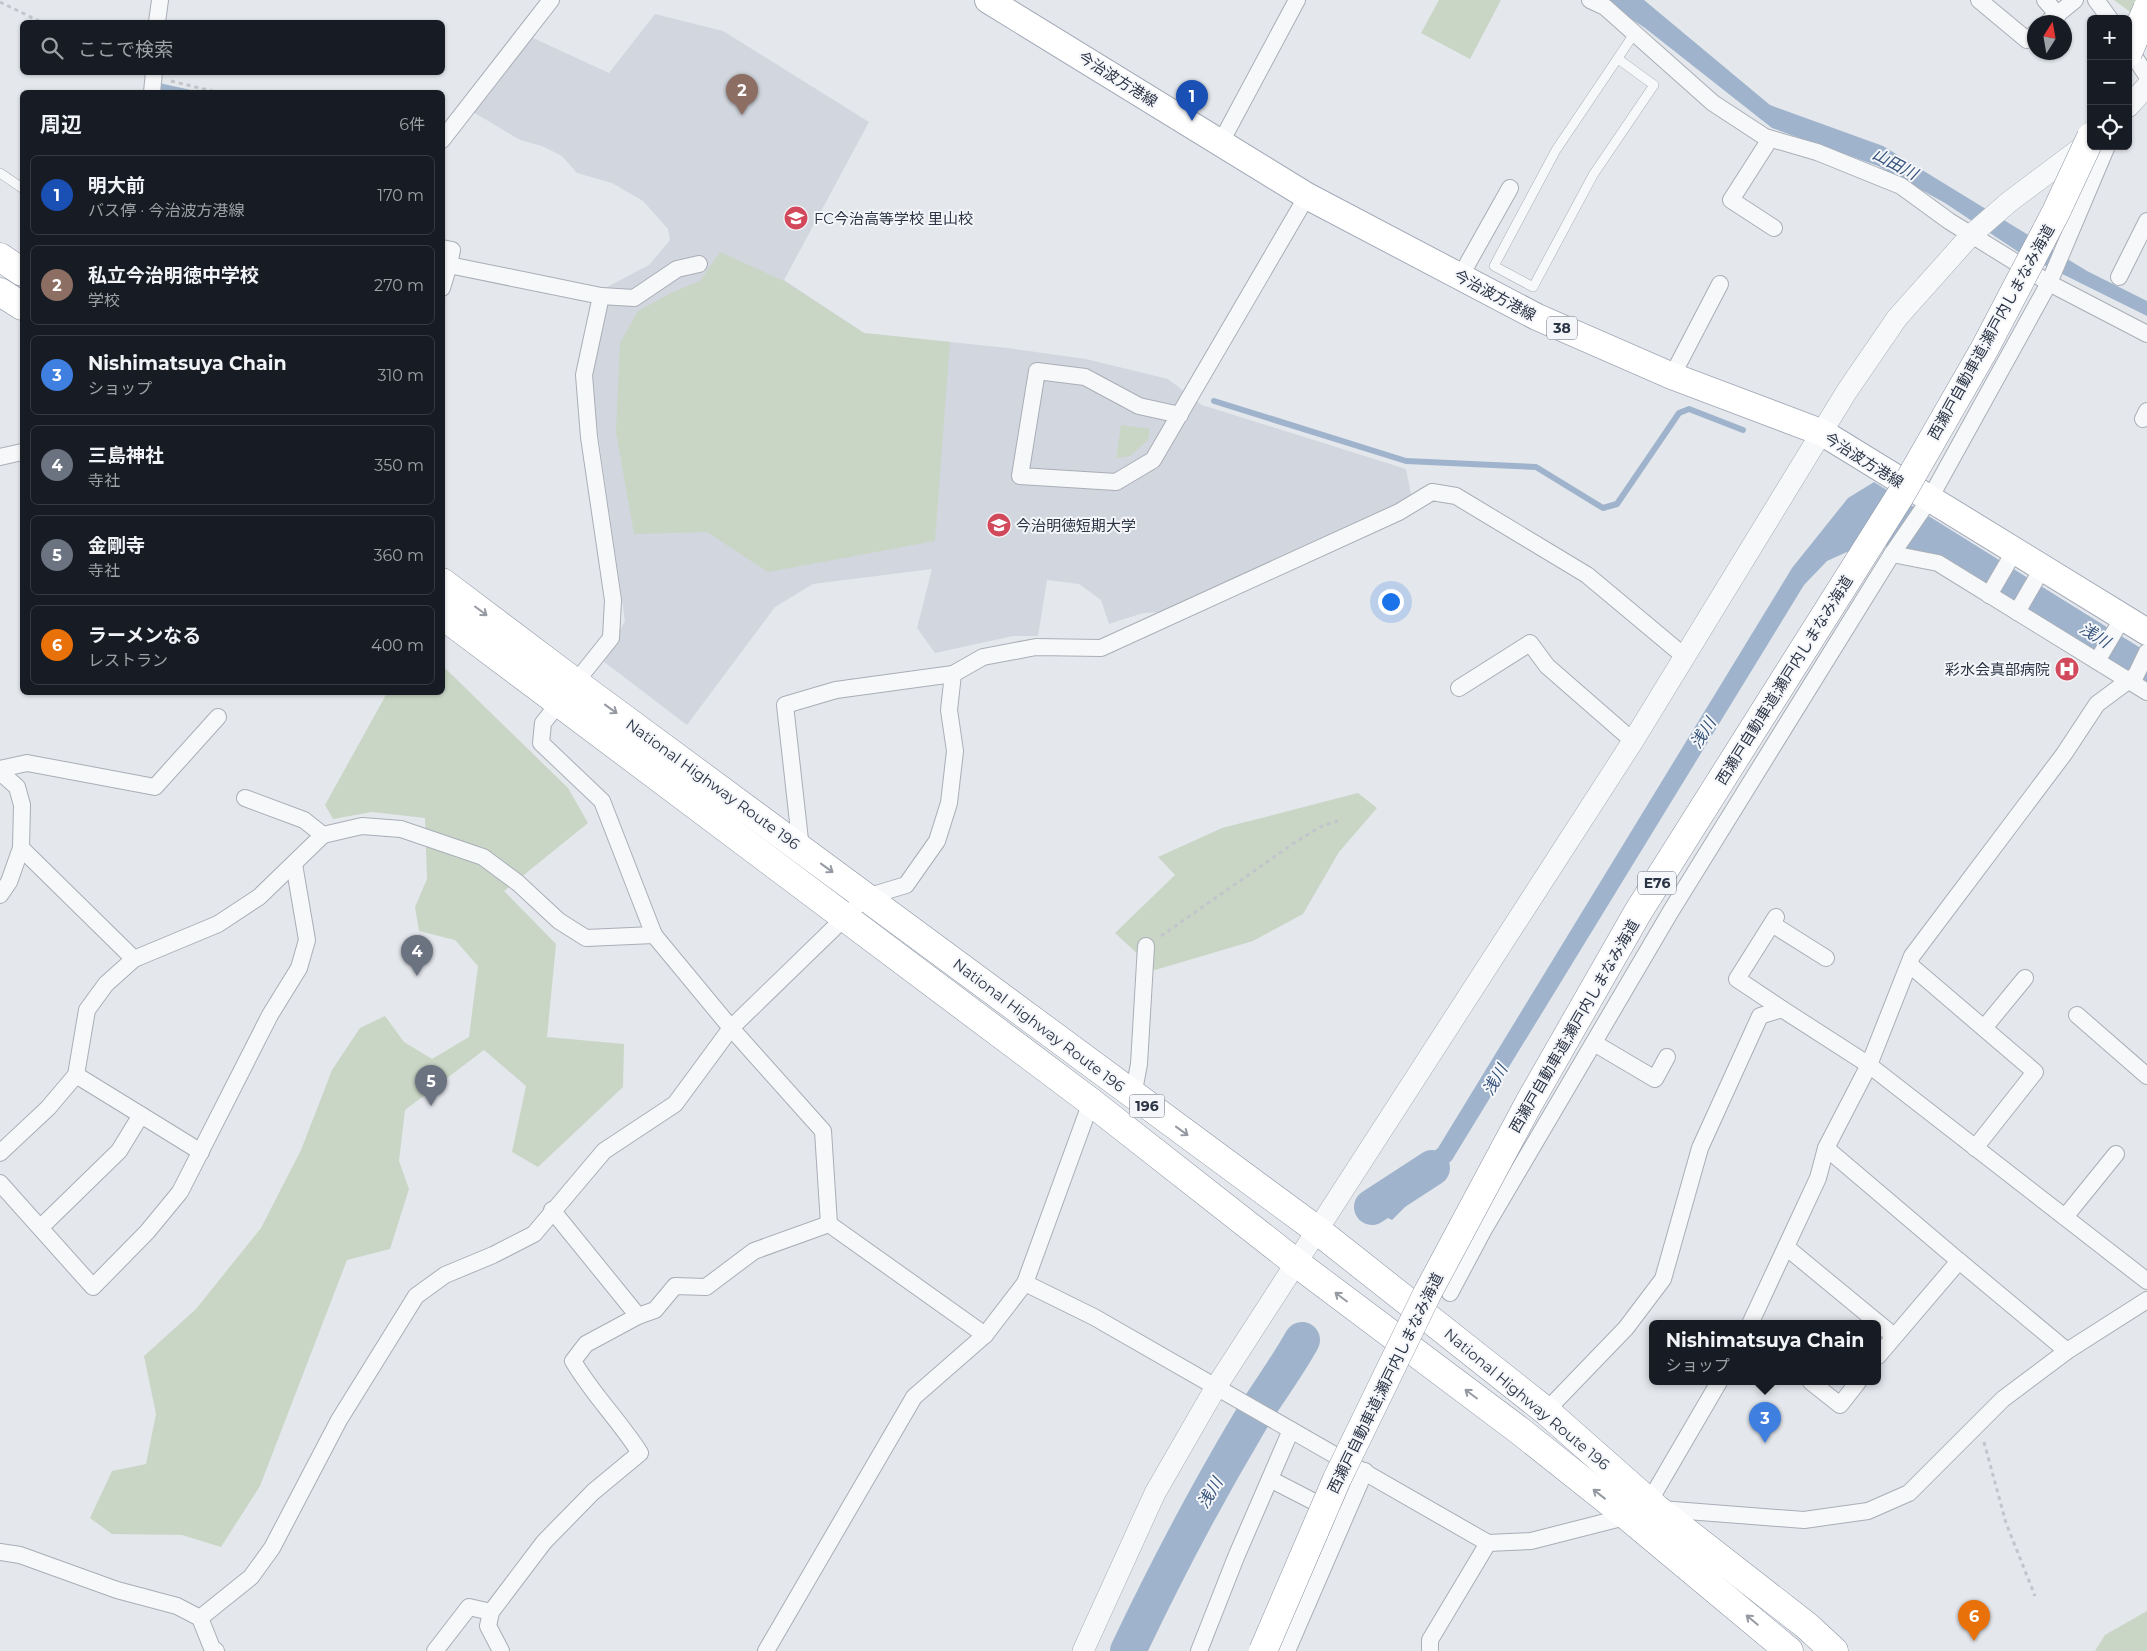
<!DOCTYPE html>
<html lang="ja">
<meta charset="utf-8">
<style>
:root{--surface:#171b24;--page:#242831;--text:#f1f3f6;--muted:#9ea1a6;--line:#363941;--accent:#d93025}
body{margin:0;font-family:Montserrat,"Noto Sans JP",sans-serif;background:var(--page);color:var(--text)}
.controls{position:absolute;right:15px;top:15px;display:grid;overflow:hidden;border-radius:8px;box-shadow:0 1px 4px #0004}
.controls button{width:45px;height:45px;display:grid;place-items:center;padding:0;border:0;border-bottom:1px solid var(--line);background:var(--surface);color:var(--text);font:25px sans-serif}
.compass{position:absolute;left:2027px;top:15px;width:45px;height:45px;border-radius:50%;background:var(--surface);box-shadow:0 1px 4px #0004;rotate:11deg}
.you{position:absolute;left:1390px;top:601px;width:18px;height:18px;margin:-12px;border:4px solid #fff;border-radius:50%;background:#1a73e8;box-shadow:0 0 0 8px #1a73e833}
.badge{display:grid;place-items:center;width:32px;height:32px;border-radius:50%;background:var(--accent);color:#fff;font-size:16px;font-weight:700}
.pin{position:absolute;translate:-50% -41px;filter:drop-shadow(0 1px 2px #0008)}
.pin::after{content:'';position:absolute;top:26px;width:18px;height:15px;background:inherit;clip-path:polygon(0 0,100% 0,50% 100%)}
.popup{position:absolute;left:1649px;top:1320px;width:232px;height:65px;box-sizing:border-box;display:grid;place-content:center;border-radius:8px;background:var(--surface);filter:drop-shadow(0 1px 4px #0005);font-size:16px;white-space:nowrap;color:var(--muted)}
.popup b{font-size:19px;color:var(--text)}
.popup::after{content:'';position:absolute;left:50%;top:100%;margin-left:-10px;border:10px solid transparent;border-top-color:var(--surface)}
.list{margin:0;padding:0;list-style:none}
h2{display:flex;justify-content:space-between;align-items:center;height:65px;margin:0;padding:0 20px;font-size:21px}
h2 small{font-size:16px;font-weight:400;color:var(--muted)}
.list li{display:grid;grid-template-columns:32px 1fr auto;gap:15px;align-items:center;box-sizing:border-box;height:80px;margin:0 10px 10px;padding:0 10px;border:1px solid var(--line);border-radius:8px}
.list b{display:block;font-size:19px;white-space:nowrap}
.list p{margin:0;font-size:16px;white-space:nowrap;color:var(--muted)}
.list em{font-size:16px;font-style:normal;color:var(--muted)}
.icon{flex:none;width:28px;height:28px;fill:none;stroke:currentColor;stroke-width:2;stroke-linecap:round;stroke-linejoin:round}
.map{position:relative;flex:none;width:2147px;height:1651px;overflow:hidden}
.search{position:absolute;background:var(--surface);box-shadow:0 1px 4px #0004;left:20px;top:20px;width:425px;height:55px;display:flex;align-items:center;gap:12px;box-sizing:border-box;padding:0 18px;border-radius:8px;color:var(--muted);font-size:19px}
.panel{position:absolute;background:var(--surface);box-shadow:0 1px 4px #0004;left:20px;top:90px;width:425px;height:605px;border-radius:8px}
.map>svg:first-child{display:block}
.built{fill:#d2d6de}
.green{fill:#c9d6c5}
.water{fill:#9fb4cc}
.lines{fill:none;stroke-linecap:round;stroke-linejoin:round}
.stream{stroke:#9fb4cc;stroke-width:6}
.river{stroke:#9fb4cc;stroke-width:36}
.service-casing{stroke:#a9aeb7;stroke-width:10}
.minor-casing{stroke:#a9aeb7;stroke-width:18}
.tertiary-casing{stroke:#a9aeb7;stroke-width:22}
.primary-casing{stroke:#a3abb8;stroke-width:28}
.trunk-casing{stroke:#8b94a3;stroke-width:29}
.path{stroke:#c2c5cb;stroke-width:3;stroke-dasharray:4 4;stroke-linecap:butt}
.service{stroke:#f7f8fa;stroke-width:9}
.minor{stroke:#f7f8fa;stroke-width:16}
.tertiary{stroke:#f7f8fa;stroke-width:21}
.primary{stroke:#fff;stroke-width:26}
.trunk{stroke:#fff;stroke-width:28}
.motorway-bridge-casing{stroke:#8b94a3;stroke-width:29;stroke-linecap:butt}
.motorway-bridge{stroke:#fff;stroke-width:28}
.oneway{stroke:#959aa2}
.labels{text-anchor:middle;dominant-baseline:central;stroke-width:4;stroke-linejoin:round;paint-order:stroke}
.shield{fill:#f4f6f9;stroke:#676e7b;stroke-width:1}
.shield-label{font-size:14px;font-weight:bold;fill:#2b3445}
.street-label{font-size:15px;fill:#2b3445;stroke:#f4f6f9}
.poi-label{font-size:15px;fill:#2b3445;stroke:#f4f6f9;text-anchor:start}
.water-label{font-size:16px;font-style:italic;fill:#34527a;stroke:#f4f6f9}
</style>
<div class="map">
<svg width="2147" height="1651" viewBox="0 0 2147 1651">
<rect width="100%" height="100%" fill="#e4e7ec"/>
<polygon class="built" points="655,14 723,31 869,122 784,280 864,333 1008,348 1086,359 1168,379 1202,405 1406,469 1412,499 1162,612 1143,613 1109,624 1101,600 1079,584 1047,580 1038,636 1013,636 935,653 917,628 932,569 813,584 775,607 687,725 603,661 625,621 589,371 605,288 649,265 670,240 668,229 643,201 612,183 577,173 562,156 542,146 520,140 473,112 518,31 609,73"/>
<g class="green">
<polygon points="1439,0 1501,0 1470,59 1421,33"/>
<polygon points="2114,0 2136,0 2130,12"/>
<polygon points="720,252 784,281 864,333 950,342 935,541 768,572 707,532 634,534 616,432 620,343 638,311 671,293 700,281"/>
<polygon points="1121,425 1150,429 1148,440 1130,456 1116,458"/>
<polygon points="443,669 446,669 568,788 588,823 504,891 556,944 547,1037 624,1044 623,1087 538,1167 512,1152 526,1086 484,1050 405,1110 399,1161 409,1189 390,1249 347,1260 260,1486 221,1547 182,1535 112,1534 90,1518 112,1471 146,1464 156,1414 144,1356 196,1309 261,1228 301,1150 332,1070 360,1028 385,1016 404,1042 432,1059 469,1037 478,966 455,940 419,931 415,907 427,879 425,818 372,812 333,819 325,805 387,693 442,692"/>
<polygon points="1358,793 1377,808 1339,852 1303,914 1253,941 1155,970 1115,933 1175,875 1158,857 1222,828"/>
<polygon points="2147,1611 2147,1651 2095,1651 2105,1635"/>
</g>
<g class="water">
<polygon points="1603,0 1644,0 1770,105 1883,146 2087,271 2147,301 2147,316 2020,253 1945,203 1878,166 1772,128 1645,28"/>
<polygon points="159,83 200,92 160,91"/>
<polygon points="1874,482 2147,652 2147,682 1912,552 1886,546 1858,547 1827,561 1804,585 1452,1160 1392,1220 1382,1215 1397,1180 1438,1148 1792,568 1848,498"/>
</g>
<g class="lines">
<polyline class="stream" points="1214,401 1406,461 1536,467 1603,508 1617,504 1679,413 1689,409 1743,430"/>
<g class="river">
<polyline points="1372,1207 1432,1168"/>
<path d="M1128 1651C1165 1573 1205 1497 1249 1423 1266 1395 1286 1369 1302 1340"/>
</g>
<defs>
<g id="service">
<polyline points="1618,59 1654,85 1593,175 1533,287 1494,266 1556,150 1634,34"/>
<polyline points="0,173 22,188"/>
</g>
<g id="minor">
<polyline points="1590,0 1605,7 1713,103 1765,137 1817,152 1901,186 1949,221 2049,283 2147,334"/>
<polyline points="1979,0 2027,40 2034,34"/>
<polyline points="2045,0 2058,15"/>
<polyline points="2096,0 2110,19"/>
<polyline points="157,22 160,0"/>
<polyline points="2048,22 2075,0"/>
<polyline points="2128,47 2147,76"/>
<polyline points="152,92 154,72"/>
<polyline points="1770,139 1731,200 1774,228"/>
<polyline points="442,140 551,0"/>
<polyline points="1221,142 1297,0"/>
<polyline points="442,248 452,250 449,265 601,296 584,375 589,437 613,600 611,638 543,723 541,743 602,801 654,935"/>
<polyline points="1460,277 1510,188"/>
<polyline points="2119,277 2147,221"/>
<polyline points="442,288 449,265"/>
<polyline points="601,296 634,298 677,269 699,264"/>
<polyline points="1672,376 1720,284"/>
<polyline points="1180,415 1139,406 1085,377 1037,371 1020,476 1116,482 1153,460 1307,196"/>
<polyline points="2143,419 2147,411"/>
<polyline points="0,457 22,452"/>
<polyline points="1892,554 1929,500 2049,283 2107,146"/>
<polyline points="1989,595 2014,552"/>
<polyline points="2017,612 2042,569"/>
<polyline points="2097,661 2122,619"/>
<polyline points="1459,688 1530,643 1547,666 1633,741"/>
<polyline points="0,769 27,763 155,787 218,717"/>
<polyline points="0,772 17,787 22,805 21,848 9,882 0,895"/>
<polyline points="323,835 362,826 401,829 483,857 518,883 559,921 586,938 654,935 731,1028 823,1131 829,1224"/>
<polyline points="21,848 134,959"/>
<polyline points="801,849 785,705 836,690 953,674"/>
<polyline points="1776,917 1737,979 1782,1009"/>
<polyline points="1772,924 1826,958"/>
<polyline points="1910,965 2035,1072 1975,1148"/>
<polyline points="2077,1015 2147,1076"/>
<polyline points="1984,1028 2025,978"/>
<polyline points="1594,1043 1655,1079 1667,1057"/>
<polyline points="76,1075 141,1115"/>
<polyline points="1133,1096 1139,1064 1146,946"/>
<polyline points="1826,1148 1959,1261"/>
<polyline points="0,1153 48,1108 76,1075 87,1010 106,984 134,959 218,924 259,897 323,835 304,820 245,798"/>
<polyline points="0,1183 93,1287 147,1232 180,1192 270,1015 299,968 307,940 294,864"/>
<polyline points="552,1210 638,1316 655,1310 675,1286 706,1287 754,1251 829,1224"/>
<polyline points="2065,1217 2116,1154"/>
<polyline points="829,1224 985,1335"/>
<polyline points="41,1227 119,1151 141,1115 201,1152"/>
<polyline points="1786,1247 1894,1336"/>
<polyline points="1025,1283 1091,1102"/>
<polyline points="1450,1293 1483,1231 1671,911 1892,554 1938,563 2147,692"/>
<polyline points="1750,1324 1818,1178 1826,1148 1869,1065 1912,956 2064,754 2097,704 2136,675 2147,652"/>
<polyline points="1878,1356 1959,1261 2067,1351"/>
<polyline points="1811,1382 1840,1405 1858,1382"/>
<polyline points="1546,1411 1626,1328 1663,1279 1700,1148 1760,1016 1782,1009 1869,1065 2147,1281"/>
<polyline points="1270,1479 1332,1511"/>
<polyline points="1649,1502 1719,1382"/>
<polyline points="1661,1509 1804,1520 1868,1511 1909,1493 2003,1399 2067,1351 2147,1300"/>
<polyline points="0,1552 20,1555 117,1590 177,1606 200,1618 212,1648 216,1651"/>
<polyline points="200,1618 251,1577 272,1548 339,1420 416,1296 445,1275 493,1255 534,1234 604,1151 675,1104 731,1028 866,897 906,885 937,841 949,803 955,751 949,710 953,674 983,657 1036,647 1101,648 1399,512 1432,492 1456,496 1587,575 1684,656"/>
<polyline points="435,1651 469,1607 491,1612"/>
<path d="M501 1651 488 1626 491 1612 544 1542 593 1492 640 1453C619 1420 593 1395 573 1361L586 1344 638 1316"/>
<polyline points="766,1651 914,1397 985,1335 1025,1283 1094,1317 1488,1543 1531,1541 1633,1515"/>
<polyline points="1199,1651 1236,1557 1291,1430"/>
<polyline points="1287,1651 1365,1471"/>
<polyline points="1430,1651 1430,1640 1488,1543"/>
</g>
<g id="tertiary">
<polyline points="2128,107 2147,86"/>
<polyline points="1083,1651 1155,1493 1216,1387 1633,741 1847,391 1897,318 1971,235 2009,202 2089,142"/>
</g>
<polyline id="primary" points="988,0 1307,196 1537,317 1672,376 1823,433 2147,632"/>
<g id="trunk">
<polyline points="0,257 22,272"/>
<polyline points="0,292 22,306"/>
<polyline points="442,582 576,683 1317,1230 1546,1411 1657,1509 1807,1626 1834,1651"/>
<polyline points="442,615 1091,1102 1295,1262 1520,1431 1627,1516 1789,1651"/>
</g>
</defs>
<use href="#service" class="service-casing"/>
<use href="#minor" class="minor-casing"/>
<use href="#tertiary" class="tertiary-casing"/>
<use href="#primary" class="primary-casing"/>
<use href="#trunk" class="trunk-casing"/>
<g class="path">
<polyline points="0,2 41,22"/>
<polyline points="171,81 216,92"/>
<polyline points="1161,936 1297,841 1322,826 1338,821"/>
<polyline points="1984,1442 2006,1523 2035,1596"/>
</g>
<use href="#service" class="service"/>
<use href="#minor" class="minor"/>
<use href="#tertiary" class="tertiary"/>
<use href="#primary" class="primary"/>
<use href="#trunk" class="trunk"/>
<defs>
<g id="motorway-bridge">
<polyline points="2128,53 2147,9"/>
<polyline points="1263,1651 1337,1479 1428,1292 1529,1103 1638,912 1900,496 1985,348 2056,212 2091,137"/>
</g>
</defs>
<use href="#motorway-bridge" class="motorway-bridge-casing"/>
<use href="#motorway-bridge" class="motorway-bridge"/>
</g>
<defs><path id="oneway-shaft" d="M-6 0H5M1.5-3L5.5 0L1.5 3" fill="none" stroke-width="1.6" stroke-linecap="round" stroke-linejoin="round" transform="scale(1.25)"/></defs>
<g class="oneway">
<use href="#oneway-shaft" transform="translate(481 611) rotate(37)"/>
<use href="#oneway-shaft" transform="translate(611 709) rotate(36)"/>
<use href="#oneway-shaft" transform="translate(827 868) rotate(36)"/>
<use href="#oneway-shaft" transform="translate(1182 1131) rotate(36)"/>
<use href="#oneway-shaft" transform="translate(1341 1297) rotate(-143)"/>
<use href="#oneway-shaft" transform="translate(1471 1394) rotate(-143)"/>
<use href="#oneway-shaft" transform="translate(1599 1494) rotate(-142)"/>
<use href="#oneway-shaft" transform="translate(1752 1620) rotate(-140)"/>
</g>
<defs>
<symbol id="school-disc" viewBox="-11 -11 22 22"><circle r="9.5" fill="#d1495b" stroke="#f4f6f9"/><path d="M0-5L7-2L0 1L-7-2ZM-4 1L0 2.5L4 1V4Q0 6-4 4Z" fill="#fff"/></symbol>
<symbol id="university-disc" viewBox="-11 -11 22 22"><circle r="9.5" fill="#d1495b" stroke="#f4f6f9"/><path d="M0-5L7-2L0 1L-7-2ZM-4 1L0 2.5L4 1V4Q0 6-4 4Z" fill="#fff"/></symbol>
<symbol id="hospital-disc" viewBox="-11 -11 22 22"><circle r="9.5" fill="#d1495b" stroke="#f4f6f9"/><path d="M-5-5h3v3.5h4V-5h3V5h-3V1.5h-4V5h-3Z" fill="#fff"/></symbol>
</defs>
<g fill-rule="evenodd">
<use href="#school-disc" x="782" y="204" width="28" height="28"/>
<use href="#university-disc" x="985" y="511" width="28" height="28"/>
<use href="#hospital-disc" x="2053" y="655" width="28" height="28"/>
</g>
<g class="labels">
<g class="shield">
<rect x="1547" y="316.5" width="30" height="23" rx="4"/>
<rect x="1638" y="871.5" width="38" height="23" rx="4"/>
<rect x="1129.5" y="1094.5" width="35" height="23" rx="4"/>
</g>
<g class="shield-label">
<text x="1562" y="328">38</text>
<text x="1657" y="883">E76</text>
<text x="1147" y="1106">196</text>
</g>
<g class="street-label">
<text transform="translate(1118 79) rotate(32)">今治波方港線</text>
<text transform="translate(1495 295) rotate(28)">今治波方港線</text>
<text transform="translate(1991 332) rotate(-61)">西瀬戸自動車道;瀬戸内しまなみ海道</text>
<text transform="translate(1864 460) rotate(32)">今治波方港線</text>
<text transform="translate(1784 680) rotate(-58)">西瀬戸自動車道;瀬戸内しまなみ海道</text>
<text transform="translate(713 784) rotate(36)">National Highway Route 196</text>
<text transform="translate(1039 1025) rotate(37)">National Highway Route 196</text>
<text transform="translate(1574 1026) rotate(-60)">西瀬戸自動車道;瀬戸内しまなみ海道</text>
<text transform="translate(1385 1383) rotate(-64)">西瀬戸自動車道;瀬戸内しまなみ海道</text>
<text transform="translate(1527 1399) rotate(40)">National Highway Route 196</text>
</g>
<g class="poi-label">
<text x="814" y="218">FC今治高等学校 里山校</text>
<text x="1016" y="525">今治明徳短期大学</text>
<text x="2050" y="669" text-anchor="end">彩水会真部病院</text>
</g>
<g class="water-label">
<text transform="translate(1895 164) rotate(28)">山田川</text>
<text transform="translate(2095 635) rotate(32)">浅川</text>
<text transform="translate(1703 733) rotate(-58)">浅川</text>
<text transform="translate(1495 1080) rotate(-60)">浅川</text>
<text transform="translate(1210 1493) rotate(-59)">浅川</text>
</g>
</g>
</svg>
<div class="controls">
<button>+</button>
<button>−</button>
<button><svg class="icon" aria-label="locate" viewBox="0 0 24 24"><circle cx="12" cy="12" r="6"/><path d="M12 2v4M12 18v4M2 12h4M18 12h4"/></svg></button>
</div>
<svg class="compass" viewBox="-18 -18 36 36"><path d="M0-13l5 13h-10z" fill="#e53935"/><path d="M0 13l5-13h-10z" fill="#9ea1a6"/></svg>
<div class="you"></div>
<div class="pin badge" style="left:1192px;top:121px;background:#1a4fb4">1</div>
<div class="pin badge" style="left:742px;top:115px;background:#8d6e63">2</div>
<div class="pin badge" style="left:1765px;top:1443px;background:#3f7fe0">3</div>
<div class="popup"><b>Nishimatsuya Chain</b>ショップ</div>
<div class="pin badge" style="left:417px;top:976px;background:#6b7280">4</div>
<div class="pin badge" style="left:431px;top:1106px;background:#6b7280">5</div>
<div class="pin badge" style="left:1974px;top:1641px;background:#e8710a">6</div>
<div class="search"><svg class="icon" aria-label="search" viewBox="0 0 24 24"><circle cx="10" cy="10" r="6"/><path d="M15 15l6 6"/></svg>ここで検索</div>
<section class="panel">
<h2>周辺<small>6件</small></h2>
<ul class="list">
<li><span class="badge" style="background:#1a4fb4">1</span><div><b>明大前</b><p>バス停 · 今治波方港線</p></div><em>170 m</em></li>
<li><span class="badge" style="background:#8d6e63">2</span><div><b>私立今治明徳中学校</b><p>学校</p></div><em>270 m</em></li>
<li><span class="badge" style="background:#3f7fe0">3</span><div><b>Nishimatsuya Chain</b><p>ショップ</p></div><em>310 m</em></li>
<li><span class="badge" style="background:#6b7280">4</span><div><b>三島神社</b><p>寺社</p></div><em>350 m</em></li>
<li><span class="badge" style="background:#6b7280">5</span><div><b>金剛寺</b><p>寺社</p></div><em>360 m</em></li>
<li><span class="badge" style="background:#e8710a">6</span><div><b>ラーメンなる</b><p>レストラン</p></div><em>400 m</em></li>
</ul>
</section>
</div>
